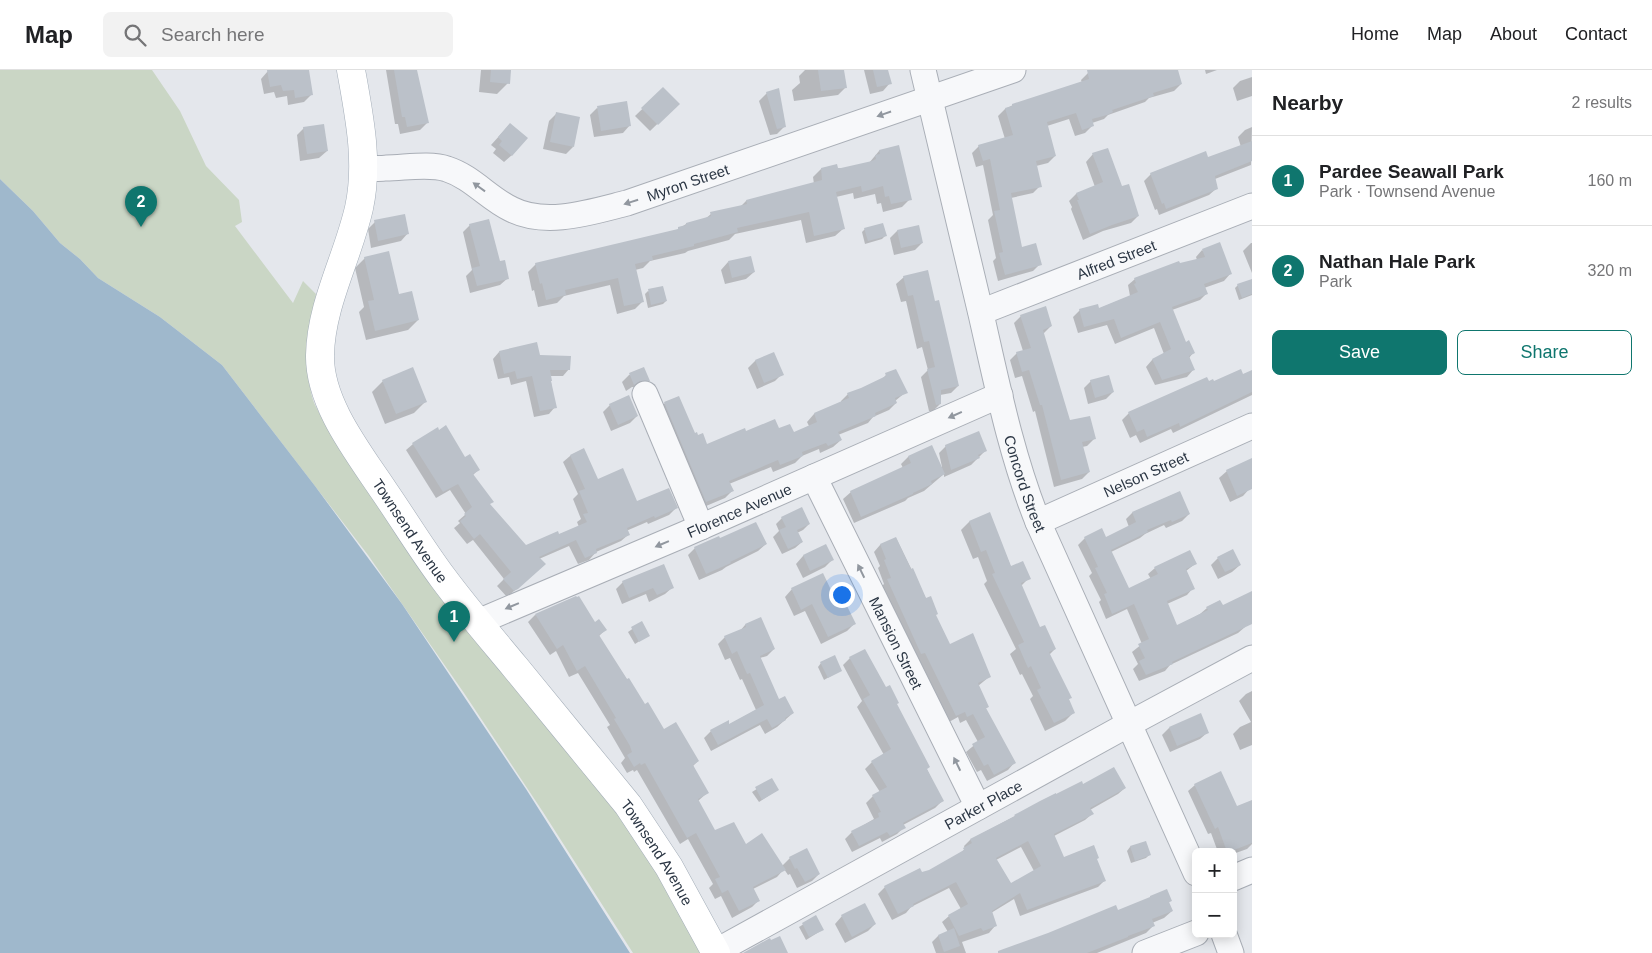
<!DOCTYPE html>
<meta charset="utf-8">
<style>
:root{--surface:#fff;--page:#f2f2f2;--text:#202124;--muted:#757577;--line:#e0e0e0;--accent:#0f766e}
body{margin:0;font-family:Arial,sans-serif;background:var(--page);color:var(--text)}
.controls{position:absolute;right:15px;bottom:15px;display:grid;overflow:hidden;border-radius:8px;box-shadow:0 2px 12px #0003}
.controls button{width:45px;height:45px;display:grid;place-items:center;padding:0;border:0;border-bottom:1px solid var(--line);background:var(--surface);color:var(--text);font:25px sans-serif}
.you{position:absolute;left:841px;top:524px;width:18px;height:18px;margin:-12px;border:4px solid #fff;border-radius:50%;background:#1a73e8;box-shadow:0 0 0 8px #1a73e833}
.badge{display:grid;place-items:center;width:32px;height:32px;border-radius:50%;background:var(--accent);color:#fff;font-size:16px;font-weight:700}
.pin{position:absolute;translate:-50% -41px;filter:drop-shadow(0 1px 2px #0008)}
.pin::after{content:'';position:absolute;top:26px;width:18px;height:15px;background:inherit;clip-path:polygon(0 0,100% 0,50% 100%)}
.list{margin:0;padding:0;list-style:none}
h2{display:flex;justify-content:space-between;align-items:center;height:65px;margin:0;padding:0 20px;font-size:21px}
h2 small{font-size:16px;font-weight:400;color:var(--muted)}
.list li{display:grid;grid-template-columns:32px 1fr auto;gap:15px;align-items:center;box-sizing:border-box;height:90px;padding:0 20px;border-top:1px solid var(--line)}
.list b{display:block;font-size:19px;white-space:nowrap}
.list p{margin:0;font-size:16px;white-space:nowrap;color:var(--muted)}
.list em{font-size:16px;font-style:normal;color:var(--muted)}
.actions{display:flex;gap:10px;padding:15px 20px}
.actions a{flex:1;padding:11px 0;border:1px solid var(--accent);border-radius:8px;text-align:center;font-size:18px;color:var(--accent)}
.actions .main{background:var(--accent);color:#fff}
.icon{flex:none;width:28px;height:28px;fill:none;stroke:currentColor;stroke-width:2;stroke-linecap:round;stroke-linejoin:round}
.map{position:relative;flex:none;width:1252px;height:883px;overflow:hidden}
header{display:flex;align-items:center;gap:30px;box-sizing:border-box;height:70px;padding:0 25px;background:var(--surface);border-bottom:1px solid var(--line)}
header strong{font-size:24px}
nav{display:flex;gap:28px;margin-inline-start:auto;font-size:18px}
.search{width:350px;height:45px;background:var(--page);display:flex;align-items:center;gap:12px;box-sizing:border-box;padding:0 18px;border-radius:8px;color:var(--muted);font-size:19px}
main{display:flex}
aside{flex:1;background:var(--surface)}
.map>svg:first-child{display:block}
.green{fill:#cad6c5}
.water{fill:#9fb8cc}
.shadow{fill:#0003;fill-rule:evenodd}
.building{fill:#bbc1c9;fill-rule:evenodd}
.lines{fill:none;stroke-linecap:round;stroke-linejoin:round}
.minor-casing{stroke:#a9aeb6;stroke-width:27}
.major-casing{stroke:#a3adb8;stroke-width:29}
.minor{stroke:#f7f8fa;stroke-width:25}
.major{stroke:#fff;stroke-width:28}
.oneway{fill:#91979f}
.labels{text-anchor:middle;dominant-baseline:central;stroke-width:5;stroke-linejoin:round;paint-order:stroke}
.street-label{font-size:15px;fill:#2b3644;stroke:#f4f6f9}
</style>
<header>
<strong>Map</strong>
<div class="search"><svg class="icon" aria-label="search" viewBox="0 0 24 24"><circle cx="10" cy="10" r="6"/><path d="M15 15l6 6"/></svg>Search here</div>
<nav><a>Home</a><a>Map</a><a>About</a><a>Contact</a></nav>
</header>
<main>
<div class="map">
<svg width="1252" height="883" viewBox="0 0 1252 883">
<rect width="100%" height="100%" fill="#e4e7ec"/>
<path class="green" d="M0 0H152L180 41 206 96 239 130 242 152 235 156 293 233 303 211 316 224C312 256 302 305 315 335 323 351 334 366 343 381L630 756 676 835 702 883H633L543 742 464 623 368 485 222 295 160 247 98 208 80 189 60 173 33 141 0 109Z"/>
<polygon class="water" points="0,109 33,141 60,173 80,189 98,208 160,247 222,295 315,416 402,534 526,719 630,883 0,883"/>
<g class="shadow">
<polygon points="274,0 307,0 312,24 304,32 288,35 287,26 276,28 274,22 264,24 261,9 268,1"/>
<polygon points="386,0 416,0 427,53 420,60 400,64 398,54 395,54"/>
<polygon points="481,0 510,0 508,13 497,24 479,22"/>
<polygon points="805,0 843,0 845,18 838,25 794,31 792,20 800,13 799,6"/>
<polygon points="864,0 887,0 890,13 883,21 870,24"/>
<polygon points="1098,0 1177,0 1181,14 1174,21 1149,28 1145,32 1108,45 1104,49 1092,53 1092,56 1085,63 1075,66 1069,49 1047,56 1055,86 1048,93 1036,96 1040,116 1033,123 1011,128 1021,178 1040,194 1033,201 998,211 993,191 996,188 988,150 993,145 983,95 976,97 972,83 979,76 1005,69 998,46 1005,39 1013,35 1082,13 1081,10 1088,3"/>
<polygon points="1205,0 1217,0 1206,4"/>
<polygon points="1252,7 1252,26 1237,31 1233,18 1240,11"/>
<polygon points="663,19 678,34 650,61 635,46"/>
<polygon points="767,23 785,56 777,64 770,65 759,31"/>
<polygon points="597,38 630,55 623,63 594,67 590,45"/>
<polygon points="556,44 573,77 566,84 543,79 549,51"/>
<polygon points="510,54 512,85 504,92 493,83 496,79 491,75"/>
<polygon points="1252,57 1251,95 1215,109 1217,118 1209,125 1159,145 1157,139 1155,140 1144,111 1151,104 1207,89 1241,77 1238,67 1245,60"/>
<polygon points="304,58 327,81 319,88 300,91 297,65"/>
<polygon points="898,77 910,129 902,137 883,142 881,133 877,134 875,124 854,129 853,123 836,127 843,159 835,166 806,173 801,150 735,164 729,170 688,181 685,183 650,191 643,198 635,200 643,231 635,239 617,244 610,215 564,226 557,233 538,237 534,220 532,221 528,202 536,194 677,160 686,154 705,149 711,144 741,136 746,131 814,114 813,107 821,99 837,100 869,93 879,81"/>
<polygon points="1093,84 1122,117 1138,146 1131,153 1103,161 1083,170 1071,139 1072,137 1069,131 1076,124 1095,117 1086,92"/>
<polygon points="375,152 408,163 401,171 371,178 368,159"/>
<polygon points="470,155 508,208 500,215 470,223 466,206 472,200 463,162"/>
<polygon points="918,156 922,173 915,180 894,185 890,168 897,161"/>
<polygon points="865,159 885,166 882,169 865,174 862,162"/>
<polygon points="1251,173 1252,173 1252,203 1243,181"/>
<polygon points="1202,180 1230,204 1224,211 1204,218 1206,224 1200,230 1172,240 1185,274 1193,283 1189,288 1193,300 1187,307 1155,315 1146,297 1152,290 1164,284 1154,258 1115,274 1107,255 1078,263 1073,247 1080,240 1098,239 1130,226 1128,215 1135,209 1197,190 1196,187"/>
<polygon points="365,188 418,250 408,260 366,270 359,242 364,237 355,198"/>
<polygon points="728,192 754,202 746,209 725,214 721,200"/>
<polygon points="904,207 935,232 958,316 951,323 940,325 940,334 933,341 929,341 921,307 928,300 922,277 917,279 906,231 901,232 896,214"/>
<polygon points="1238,215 1252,216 1252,225 1239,230 1235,218"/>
<polygon points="648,221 666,231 663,234 648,238 645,224"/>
<polygon points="1021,246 1051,256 1043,264 1069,352 1094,369 1087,376 1082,377 1089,402 1082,409 1054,417 1035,341 1033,342 1022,306 1015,308 1010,290 1017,283 1023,281 1014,253"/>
<polygon points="499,282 539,287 569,299 563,306 550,306 555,337 549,344 534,347 526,311 511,315 509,307 498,309 493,289"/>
<polygon points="774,284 782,304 775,311 757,319 748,298 755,291"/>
<polygon points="643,299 648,311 641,318 632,317 626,321 622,312 629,305"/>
<polygon points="1252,301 1252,325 1173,363 1171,359 1140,373 1136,365 1130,368 1122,350 1129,343 1209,312 1214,313 1242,305"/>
<polygon points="886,305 906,322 895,331 896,333 889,340 873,347 868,353 838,365 841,370 833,377 820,383 819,379 802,386 795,393 773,402 771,397 729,414 732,421 725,428 699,439 658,340 665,333 694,365 707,375 745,362 778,360 793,364 809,356 807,352 814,344 841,333 841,331 848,324 880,311"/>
<polygon points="383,311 425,332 414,343 385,354 372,322"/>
<polygon points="1091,311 1113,322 1106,329 1088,334 1084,318"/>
<polygon points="610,335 637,346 630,353 611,361 603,342"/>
<polygon points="413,374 465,389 478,400 472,406 489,434 525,477 579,457 577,452 581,449 573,429 578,424 563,392 570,386 583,380 597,410 637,432 676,438 669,445 648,454 647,452 626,461 628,465 621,471 596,482 589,490 578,494 569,476 539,489 537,501 507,527 497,516 504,509 473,470 467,474 454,458 460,453 458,451 466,444 450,420 436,428 406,380"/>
<polygon points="946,376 986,380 971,395 944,407 944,404 924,421 908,428 905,431 854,453 843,429 851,422 903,398 901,394 908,387 931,377 941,397 942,397 939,383"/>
<polygon points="1227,401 1250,418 1243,426 1230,432 1219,408"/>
<polygon points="1179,422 1189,444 1182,451 1166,458 1164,455 1145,464 1140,468 1111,482 1129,520 1151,509 1148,504 1155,498 1195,494 1186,501 1193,518 1187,525 1167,534 1176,557 1200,544 1207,538 1223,537 1245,557 1238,563 1170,595 1165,601 1139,611 1133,599 1138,594 1132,582 1142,574 1127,539 1106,549 1099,532 1101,530 1089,506 1092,503 1078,475 1085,468 1105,468 1129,457 1126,449 1132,443"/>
<polygon points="989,444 1011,497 1029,508 1021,516 1040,559 1055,579 1049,585 1070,628 1068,630 1074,642 1065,651 1045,661 1030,629 1033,626 1022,604 1020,605 1010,584 1016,579 984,514 987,511 978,487 973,489 961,460 969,452"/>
<polygon points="782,448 809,454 803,460 797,463 802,472 795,478 782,484 773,467 779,461 776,454"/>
<polygon points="896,468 949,575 989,607 978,616 988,637 985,639 1014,693 1008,700 987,711 981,700 977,702 966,682 978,672 966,650 960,653 958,647 949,652 881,517 884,514 878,498 880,496 874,482 880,475"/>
<polygon points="766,474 758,481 726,497 722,500 699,510 688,485 695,478"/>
<polygon points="825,476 832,490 825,497 803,508 796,494 803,486"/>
<polygon points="1218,488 1240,495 1232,502 1218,509 1211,495"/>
<polygon points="623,512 673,517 665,524 649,532 646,524 622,534 616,519"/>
<polygon points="792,519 854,554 847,561 821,574 805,541 794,546 785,527"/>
<polygon points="535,545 595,553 605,560 598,567 645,636 664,661 698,691 693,696 707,723 698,731 715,762 745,776 782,796 790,788 819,804 812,811 797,818 790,804 788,805 784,799 777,807 753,819 759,830 752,837 732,848 721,826 715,829 709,818 713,814 688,769 680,774 637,700 634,702 633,700 627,703 621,693 625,688 607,657 610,655 578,603 569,607 556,581 550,585 528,552"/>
<polygon points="760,549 774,579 767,586 760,588 779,631 793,643 777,657 765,664 760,655 711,681 704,668 711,661 727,656 756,640 742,609 740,610 730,588 725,590 718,574 725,567 740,561 745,555"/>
<polygon points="641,553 649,565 635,574 628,562"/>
<polygon points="850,588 885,618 896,634 942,731 935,738 903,755 904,757 897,764 882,772 880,768 852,782 845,769 852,762 874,749 866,733 873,726 880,722 865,699 872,692 884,685 857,637 862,631 843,595"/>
<polygon points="821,593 841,600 824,610 818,597"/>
<polygon points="1252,621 1252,675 1240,680 1233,664 1240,657 1251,652 1239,631 1246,624"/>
<polygon points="1169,658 1208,662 1200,669 1170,682 1162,665"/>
<polygon points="771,710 777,720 759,732 752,722"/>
<polygon points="1195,715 1236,738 1252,753 1252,774 1247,779 1233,784 1233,782 1218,782 1211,763 1208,764 1188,721"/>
<path d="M1083 716 1125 718 1118 724 1090 740 1092 744 1085 750 1054 766 1063 789 1096 790 1104 811 1098 817 1020 846 1014 829 991 843 995 856 989 863 962 872 966 883H936L932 872 938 866 948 862 942 852 949 846 961 839 949 818 911 837 906 843 892 850 878 824 885 817 930 801 957 786 965 779 964 776 970 770 1015 746ZM1021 777 1034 801 1011 814 996 790Z"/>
<polygon points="1145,772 1149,785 1146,788 1131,793 1127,781 1130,777"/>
<polygon points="1171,831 1168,833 1172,841 1164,848 1152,853 1153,856 1146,863 1097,883 1008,883 1117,841"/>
<polygon points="864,835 875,854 868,861 845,873 835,854 842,846"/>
<polygon points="815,847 822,860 806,870 799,857"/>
</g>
<g class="building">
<polygon points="267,0 309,0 313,25 295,28 294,20 283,21 281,15 270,17"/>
<polygon points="394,0 417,0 429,53 407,57 405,47 402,47"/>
<polygon points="491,0 511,0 510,14 490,12"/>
<polygon points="818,0 844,0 847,18 821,21"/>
<polygon points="873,0 888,0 892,14 877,17"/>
<polygon points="1087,0 1178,0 1182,14 1153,23 1154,26 1112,40 1113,42 1107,45 1092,49 1094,56 1082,60 1076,43 1047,52 1056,86 1036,91 1042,117 1011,123 1022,177 1036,173 1042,195 1005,205 999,183 1003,182 994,141 1000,140 990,89 983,91 978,75 1013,65 1005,38 1012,36 1012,34 1089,9"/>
<polygon points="663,17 680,34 658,55 641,38"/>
<polygon points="779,18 786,57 777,59 766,22"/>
<polygon points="627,31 631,56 601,61 597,36"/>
<polygon points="556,42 580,47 574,77 550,72"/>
<polygon points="510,53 528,68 512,86 499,75 502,71 498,67"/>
<polygon points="324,54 328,81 307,84 303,57"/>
<polygon points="1252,71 1252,91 1215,106 1218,119 1166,139 1164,133 1162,134 1150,103 1206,81 1208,87"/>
<polygon points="899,75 912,130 891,134 889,126 885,127 883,116 862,122 861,116 836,122 845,159 814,166 809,142 737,158 738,162 694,174 694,176 652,186 653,190 635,194 644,232 624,236 618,208 565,220 566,225 546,230 542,213 540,214 535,193 678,159 678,157 686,155 686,153 711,146 710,142 747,134 746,130 822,110 821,98 837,94 838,98 841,98 872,91 876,89 875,85 880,84 879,80"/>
<polygon points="1108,78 1122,116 1129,114 1139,146 1112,155 1090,164 1077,130 1079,130 1076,123 1103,112 1092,83"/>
<polygon points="405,144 409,164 378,171 374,150"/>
<polygon points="489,149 500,191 505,190 509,209 477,216 472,198 480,196 469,154"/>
<polygon points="883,153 887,166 868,171 864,158"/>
<polygon points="919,155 923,173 901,178 897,160"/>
<polygon points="1220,172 1232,204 1204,214 1208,224 1172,237 1186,272 1189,270 1195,283 1189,286 1195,300 1162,310 1152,289 1171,279 1160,252 1121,268 1114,249 1084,257 1079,239 1098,234 1099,238 1138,222 1134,214 1136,213 1134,208 1179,191 1180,193 1205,187 1202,179"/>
<polygon points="389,181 399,224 412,221 419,250 375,261 368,231 374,230 364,187"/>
<polygon points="751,186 755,202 732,208 728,191"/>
<polygon points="928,200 935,231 939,230 959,316 941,320 941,334 936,335 927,299 935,297 929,271 924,272 913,225 908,226 903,206"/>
<polygon points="1252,209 1252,224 1242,228 1237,214"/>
<polygon points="663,216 667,231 651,235 648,219"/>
<polygon points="1046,236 1052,256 1043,260 1070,350 1090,346 1096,369 1082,372 1090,402 1061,410 1042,335 1040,335 1029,300 1022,302 1016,282 1031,278 1020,245"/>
<polygon points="537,272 540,285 571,286 570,300 550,300 552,311 551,311 557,338 540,341 532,306 517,309 515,301 504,304 499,281"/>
<polygon points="774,282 784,305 764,313 755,290"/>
<polygon points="413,297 427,332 396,344 382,310"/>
<polygon points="644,297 650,311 640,311 634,315 629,303"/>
<polygon points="896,299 908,323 895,328 897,333 875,343 876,346 838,362 842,370 828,376 826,373 802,382 803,386 780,395 778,390 729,411 734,421 706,432 664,332 679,326 695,363 697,362 698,365 703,363 707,374 745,358 746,361 775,349 779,358 790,354 794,362 817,352 814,343 849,328 847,323 861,318 886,306 885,303"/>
<polygon points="1241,299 1243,304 1252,300 1252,322 1180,357 1179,353 1147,367 1144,359 1137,362 1128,342 1207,307 1209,311 1213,309 1214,311"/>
<polygon points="1109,305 1114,322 1095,328 1090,310"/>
<polygon points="629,325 638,346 618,355 609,334"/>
<polygon points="446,355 465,387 470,384 480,400 473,404 494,432 490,434 526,475 558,461 559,464 587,452 583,444 588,443 579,421 585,419 570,385 584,378 598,409 623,398 637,431 669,418 678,438 655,448 654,446 627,458 630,465 596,479 597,483 585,488 576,470 539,487 546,494 518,519 514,521 503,509 511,502 480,464 474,469 460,451 466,446 464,444 472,437 458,414 443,422 412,373 438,357 439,360"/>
<polygon points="979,361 987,381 978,385 980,388 951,400 945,375"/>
<polygon points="932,375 945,404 931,411 932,414 913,423 913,424 861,447 850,421 911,393 908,386"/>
<polygon points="1252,388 1252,419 1237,426 1226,400"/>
<polygon points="1180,421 1190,444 1172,452 1171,450 1147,460 1148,462 1111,480 1129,518 1158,504 1154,497 1190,480 1197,494 1186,499 1195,519 1167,531 1177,555 1208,540 1206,537 1220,530 1223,535 1252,521 1252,554 1172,592 1173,594 1146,605 1139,591 1145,588 1138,574 1149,569 1134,534 1112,544 1104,524 1107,523 1095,498 1098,497 1084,467 1102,458 1106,467 1136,452 1132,442"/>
<polygon points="802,437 810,454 797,460 803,472 788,479 779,460 786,457 781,447"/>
<polygon points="990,442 1011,496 1023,491 1031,509 1021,513 1040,557 1045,555 1056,579 1049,582 1072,628 1069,629 1075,643 1054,653 1037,620 1041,618 1031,596 1028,598 1018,575 1024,572 992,504 995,503 986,480 981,482 969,451"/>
<polygon points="756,452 767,474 730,492 731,493 706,504 694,477 719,466 720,468"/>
<polygon points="896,467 911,499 913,498 926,528 931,526 938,544 936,545 950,574 973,563 991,607 978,613 989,637 986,638 1016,693 994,705 988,694 984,696 972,674 985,667 973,644 967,647 965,642 956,646 925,583 921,584 887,509 891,508 884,490 886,489 880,474"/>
<polygon points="826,474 834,490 810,501 803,485"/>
<polygon points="1233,479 1241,495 1225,502 1217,487"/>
<polygon points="664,494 674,518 657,525 653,518 629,528 622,511"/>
<polygon points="823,503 839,537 846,534 856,554 828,567 812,534 801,540 791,518"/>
<polygon points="576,526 577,527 579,526 595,552 599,549 607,560 599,565 627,609 629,608 645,634 648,632 664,659 676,652 699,691 693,695 709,723 698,729 715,760 734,752 746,774 762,763 786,800 753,817 760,831 739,841 728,820 722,823 715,809 720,807 696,763 687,768 645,693 641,695 640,693 634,697 627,685 632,682 630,676 614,649 616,648 585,596 577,601 563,575 557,579 535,544"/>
<polygon points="761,547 775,579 760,586 779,629 785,626 794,643 785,648 786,650 772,658 767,649 718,675 710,660 729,650 729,654 764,635 750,603 747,604 737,581 732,584 724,566 746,557 745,554"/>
<polygon points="642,551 650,566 639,572 631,557"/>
<polygon points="865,579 886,617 890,615 899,633 897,634 930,697 927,699 944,731 903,753 906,758 890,766 887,762 859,776 851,761 879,747 878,743 881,742 872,725 887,717 871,691 891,679 863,629 870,625 849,587"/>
<polygon points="835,585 842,601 828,608 820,592"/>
<polygon points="1201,643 1209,663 1177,676 1169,657"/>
<path d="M1114 697 1126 718 1090 738 1094 744 1054 764 1064 787 1094 775 1099 788 1097 789 1106 811 1027 840 1020 823 992 841 997 856 983 861 981 858 959 866 948 845 968 834 956 812 913 834 914 836 898 844 884 816 920 798 922 802 929 800 964 780 963 778 972 773 970 769 1015 746 1014 745 1040 731 1056 723V724L1082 711 1083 714ZM1028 771 1041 796 1011 813 996 788Z"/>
<polygon points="1221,701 1237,736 1252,730 1252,773 1229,782 1227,782 1218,757 1215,759 1194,714"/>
<polygon points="772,708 779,720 762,730 755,717"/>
<polygon points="1146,771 1151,785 1135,791 1130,776"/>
<polygon points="807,778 820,804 805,812 797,798 795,799 789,787"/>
<polygon points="1167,819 1172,831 1169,832 1173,841 1152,849 1155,856 1128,866 1128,867 1087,883 998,883 998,881 1048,863 1116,835 1118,840 1150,827 1150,826"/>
<polygon points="865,833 876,854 852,867 841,845"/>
<polygon points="816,845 824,860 809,867 802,853"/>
<polygon points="954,858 960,876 944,882 938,865"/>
<polygon points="780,866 788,883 743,883 770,868 771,870"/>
</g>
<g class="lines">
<defs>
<g id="minor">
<path id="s1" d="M923 0C942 81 962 162 981 244 997 314 1011 385 1038 452L1196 803"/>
<path id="s2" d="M364 98C371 98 379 99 386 98 404 98 430 93 447 99 472 107 488 128 511 139 546 157 591 142 627 133L1013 0"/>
<path id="s3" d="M981 242 1252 136"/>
<polyline points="645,324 701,457"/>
<path id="s4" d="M814 407 978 737"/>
<path id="s5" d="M1038 452 1252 356"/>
<path id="s6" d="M478 552 685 464 1000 325"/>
<polyline points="1233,808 1252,800"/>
<polyline points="1224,864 1231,883"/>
<path id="s7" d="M715 882 1129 654 1252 588"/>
<polyline points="1145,883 1196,863"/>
</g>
<g id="major">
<path id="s8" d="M351 0C359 45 369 92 359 138 348 187 321 234 320 285 319 333 358 382 384 421 404 450 422 480 443 508 466 539 491 568 515 597 553 643 590 689 628 735L669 797 716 883"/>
</g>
</defs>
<use href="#minor" class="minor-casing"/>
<use href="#major" class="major-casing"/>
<use href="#minor" class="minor"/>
<use href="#major" class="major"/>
</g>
<defs><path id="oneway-solid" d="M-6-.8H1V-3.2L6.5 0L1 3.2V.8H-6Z" transform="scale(1.25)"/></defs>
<g class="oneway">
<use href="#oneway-solid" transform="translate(884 44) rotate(161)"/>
<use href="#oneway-solid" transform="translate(479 117) rotate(-144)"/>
<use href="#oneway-solid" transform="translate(631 132) rotate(162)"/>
<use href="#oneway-solid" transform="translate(955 345) rotate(156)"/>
<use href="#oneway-solid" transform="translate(662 474) rotate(157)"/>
<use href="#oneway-solid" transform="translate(861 501) rotate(-116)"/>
<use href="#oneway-solid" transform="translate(512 536) rotate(157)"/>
<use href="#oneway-solid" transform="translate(957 694) rotate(-116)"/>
</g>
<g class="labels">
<g class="street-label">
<text stroke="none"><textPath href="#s2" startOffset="342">Myron Street</textPath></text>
<text stroke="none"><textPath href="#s3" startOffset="145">Alfred Street</textPath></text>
<text stroke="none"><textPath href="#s5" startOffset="118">Nelson Street</textPath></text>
<text stroke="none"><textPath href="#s1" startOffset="426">Concord Street</textPath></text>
<text stroke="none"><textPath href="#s6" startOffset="284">Florence Avenue</textPath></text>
<text stroke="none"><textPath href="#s8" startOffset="492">Townsend Avenue</textPath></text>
<text stroke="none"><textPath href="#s4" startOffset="185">Mansion Street</textPath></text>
<text stroke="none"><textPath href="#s7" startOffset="306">Parker Place</textPath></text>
<text stroke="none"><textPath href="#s8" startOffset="898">Townsend Avenue</textPath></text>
</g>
</g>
</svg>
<div class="controls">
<button>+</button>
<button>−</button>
</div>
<div class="you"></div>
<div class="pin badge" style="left:454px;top:572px">1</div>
<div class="pin badge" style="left:141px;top:157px">2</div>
</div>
<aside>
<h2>Nearby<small>2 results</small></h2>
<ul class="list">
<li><span class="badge">1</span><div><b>Pardee Seawall Park</b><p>Park · Townsend Avenue</p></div><em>160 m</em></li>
<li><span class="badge">2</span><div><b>Nathan Hale Park</b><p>Park</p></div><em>320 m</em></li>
</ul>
<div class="actions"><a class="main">Save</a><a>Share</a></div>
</aside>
</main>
